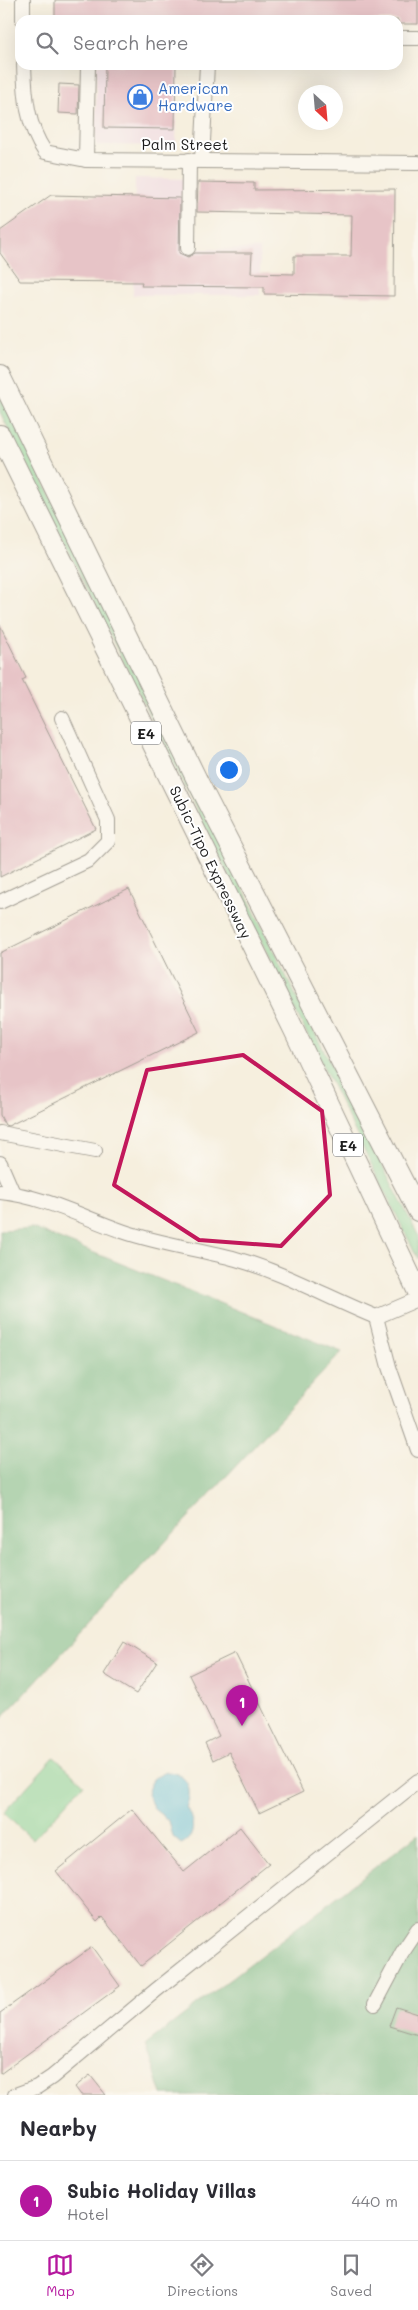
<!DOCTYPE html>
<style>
:root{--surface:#fff;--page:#f2f2f3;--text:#2b2b33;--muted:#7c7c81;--line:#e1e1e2;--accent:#b5179e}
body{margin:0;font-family:Mali,sans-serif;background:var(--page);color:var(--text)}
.compass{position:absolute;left:298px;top:85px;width:45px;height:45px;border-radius:50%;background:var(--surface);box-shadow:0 5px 20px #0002;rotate:154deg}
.you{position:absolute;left:228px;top:769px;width:18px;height:18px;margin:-12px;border:4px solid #fff;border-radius:50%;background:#1a73e8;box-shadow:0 0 0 8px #1a73e833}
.badge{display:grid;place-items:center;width:32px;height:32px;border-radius:50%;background:var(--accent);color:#fff;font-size:16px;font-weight:700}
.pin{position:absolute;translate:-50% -41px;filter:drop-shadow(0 1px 2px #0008)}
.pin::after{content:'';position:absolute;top:26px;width:18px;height:15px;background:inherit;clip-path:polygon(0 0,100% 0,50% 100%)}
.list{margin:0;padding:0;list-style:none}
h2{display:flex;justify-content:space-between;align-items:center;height:65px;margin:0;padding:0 20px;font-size:21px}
h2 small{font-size:16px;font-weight:400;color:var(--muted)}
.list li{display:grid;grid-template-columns:32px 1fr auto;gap:15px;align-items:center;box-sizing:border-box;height:80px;padding:0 20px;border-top:1px solid var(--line)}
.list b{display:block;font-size:19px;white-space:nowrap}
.list p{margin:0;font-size:16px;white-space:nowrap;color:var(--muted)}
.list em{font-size:16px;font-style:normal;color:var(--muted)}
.icon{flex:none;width:28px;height:28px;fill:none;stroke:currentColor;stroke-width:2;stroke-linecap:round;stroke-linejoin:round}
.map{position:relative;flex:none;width:418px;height:2095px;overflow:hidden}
.search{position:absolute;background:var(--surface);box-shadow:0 5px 20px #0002;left:15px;right:15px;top:15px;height:55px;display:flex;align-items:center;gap:12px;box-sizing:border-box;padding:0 18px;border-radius:15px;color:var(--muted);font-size:19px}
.sheet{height:145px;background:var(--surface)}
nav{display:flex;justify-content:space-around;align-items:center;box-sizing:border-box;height:70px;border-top:1px solid var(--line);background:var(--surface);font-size:14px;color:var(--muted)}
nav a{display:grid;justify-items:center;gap:2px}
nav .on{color:var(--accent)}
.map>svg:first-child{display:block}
.built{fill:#edd0e8}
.green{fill:#7dd193;stroke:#4c7658}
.forest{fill:#66b37d;stroke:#41684c}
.water{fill:#5cbeda;stroke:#3c6d7b}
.building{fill:#d691ab}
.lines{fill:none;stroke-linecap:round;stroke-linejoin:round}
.minor-casing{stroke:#3d3c39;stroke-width:16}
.highway-casing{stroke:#3d3c39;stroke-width:22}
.minor{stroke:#fff;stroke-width:14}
.highway{stroke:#fff;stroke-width:20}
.marked{fill:none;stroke:#c2185b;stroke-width:4;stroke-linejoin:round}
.labels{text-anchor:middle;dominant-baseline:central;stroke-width:4;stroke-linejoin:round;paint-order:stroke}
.shield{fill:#fff;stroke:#606060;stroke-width:1}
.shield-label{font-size:14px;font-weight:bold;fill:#1c1c1c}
.shop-label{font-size:15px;fill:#366cbe;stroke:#fff;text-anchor:start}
.street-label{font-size:15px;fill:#1c1c1c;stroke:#fff}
</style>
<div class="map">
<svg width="418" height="2095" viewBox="0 0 418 2095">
<rect width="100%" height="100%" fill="#fff"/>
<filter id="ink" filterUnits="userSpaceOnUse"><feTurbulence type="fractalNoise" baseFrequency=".02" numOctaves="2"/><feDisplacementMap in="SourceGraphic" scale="10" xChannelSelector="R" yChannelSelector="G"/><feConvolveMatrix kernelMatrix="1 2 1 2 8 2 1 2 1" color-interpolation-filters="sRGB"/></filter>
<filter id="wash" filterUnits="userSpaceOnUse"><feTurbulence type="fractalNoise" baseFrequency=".0096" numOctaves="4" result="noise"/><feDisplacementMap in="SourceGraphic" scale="20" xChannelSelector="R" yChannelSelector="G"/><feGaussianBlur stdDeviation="1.12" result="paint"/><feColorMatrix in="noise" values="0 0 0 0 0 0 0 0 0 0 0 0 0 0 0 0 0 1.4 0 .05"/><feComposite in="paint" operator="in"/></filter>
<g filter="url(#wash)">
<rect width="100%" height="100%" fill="#f6efde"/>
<g class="built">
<polygon points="96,65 178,65 176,146 96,145"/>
<polygon points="135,178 195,179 194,249 260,249 260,295 133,295"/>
</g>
<g class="green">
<polygon points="0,393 295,994 418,1235 418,1259 0,412"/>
<polygon points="54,1757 84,1784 33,1840 3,1813"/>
</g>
<g class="forest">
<polygon points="32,1228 342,1352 0,1720 0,1230"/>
<polygon points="418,1834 418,2095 162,2095 146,2044"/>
</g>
<path class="water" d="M166 1772C187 1772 194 1790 186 1807 194 1821 197 1837 181 1844L173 1837 169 1821 154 1809 147 1794 152 1779Z"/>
<g id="blocks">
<g class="building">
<polygon points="55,0 418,0 418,24 398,24 398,20 73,20 73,17 55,17"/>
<polygon points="105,65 176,65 175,129 104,128"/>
<polygon points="59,84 79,85 78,114 58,113"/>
<polygon points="198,182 254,183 254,190 395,189 394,296 264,294 264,287 141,286 142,282 20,281 0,253 0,231 51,195 180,198 179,253 188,257 195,253 252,253 251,273 294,274 294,256 351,256 352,215 197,212"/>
<polygon points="0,625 26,678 22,680 96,829 0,877"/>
<polygon points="129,889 199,1032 8,1126 5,1125 0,1115 0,953"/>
<polygon points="124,1642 157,1662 136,1694 104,1674"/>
<polygon points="235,1653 303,1792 259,1813 229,1752 213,1760 205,1743 219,1736 189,1675"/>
<polygon points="132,1809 184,1872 240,1827 269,1864 141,1966 102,1917 97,1922 56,1871"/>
<polygon points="92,1947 120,1986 0,2074 0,2013"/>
<polygon points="396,2007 418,2014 418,2035 389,2026"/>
<polygon points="90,2075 106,2095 81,2095 75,2087"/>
</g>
</g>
</g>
<g filter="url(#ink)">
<use href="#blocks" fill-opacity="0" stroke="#3d3c39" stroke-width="1"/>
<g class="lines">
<defs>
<g id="minor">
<polyline points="23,0 23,20"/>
<polyline points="398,38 418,38"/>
<path d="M24 65C25 96 27 126 45 152L86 160 418 163"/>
<polyline points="86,160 88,65"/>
<polyline points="202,160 207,65"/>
<polyline points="188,248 189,160"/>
<polyline points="0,902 89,860 108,841 108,820 62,718"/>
<polyline points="0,1133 95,1151"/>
<polyline points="0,1163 13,1193"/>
<path d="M0 1192C43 1196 82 1217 122 1231 159 1244 199 1249 236 1259 285 1273 329 1298 376 1317L418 1299"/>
<polyline points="376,1317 389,1367 418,1450"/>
<polyline points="375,2004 402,1953 418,1929"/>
<polyline points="15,2095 37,2087 52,2077 155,1991 418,1781"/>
</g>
<g id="highway">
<polyline points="0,376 199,784 418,1211"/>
<polyline points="0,435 294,1030 418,1292"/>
</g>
</defs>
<use href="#minor" class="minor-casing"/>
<use href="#highway" class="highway-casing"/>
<use href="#minor" class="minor"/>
<use href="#highway" class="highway"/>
</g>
</g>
<path d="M0 0H418V2095H0ZM243 1055 322 1111 330 1195 281 1246 199 1240 114 1185 147 1070Z" fill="#f6efde" fill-opacity=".55" fill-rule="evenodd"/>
<path class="marked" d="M243 1055 322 1111 330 1195 281 1246 199 1240 114 1185 147 1070Z"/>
<defs>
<symbol id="shop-ring" viewBox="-11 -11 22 22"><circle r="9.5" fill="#fff" stroke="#3f7fe0" stroke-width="1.5"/><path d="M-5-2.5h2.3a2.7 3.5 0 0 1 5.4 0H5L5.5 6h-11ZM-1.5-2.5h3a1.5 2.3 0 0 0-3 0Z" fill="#3f7fe0"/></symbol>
</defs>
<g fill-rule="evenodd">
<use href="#shop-ring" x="126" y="83" width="28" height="28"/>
</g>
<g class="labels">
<g class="shield">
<rect x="131" y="721.5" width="30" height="23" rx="4"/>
<rect x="333" y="1133.5" width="30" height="23" rx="4"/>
</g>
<g class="shield-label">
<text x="146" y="733">E4</text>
<text x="348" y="1145">E4</text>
</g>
<g class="shop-label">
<text x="158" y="88">American<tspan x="158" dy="17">Hardware</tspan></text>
</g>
<g class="street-label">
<text x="185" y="144">Palm Street</text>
<text transform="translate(211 862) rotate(64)">Subic-Tipo Expressway</text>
</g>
</g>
</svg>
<svg class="compass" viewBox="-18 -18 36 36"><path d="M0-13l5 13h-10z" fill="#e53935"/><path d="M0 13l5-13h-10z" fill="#7c7c81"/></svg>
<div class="you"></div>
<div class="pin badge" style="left:242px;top:1726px">1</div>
<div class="search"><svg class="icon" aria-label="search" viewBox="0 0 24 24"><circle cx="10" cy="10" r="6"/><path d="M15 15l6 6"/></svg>Search here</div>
</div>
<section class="sheet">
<h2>Nearby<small></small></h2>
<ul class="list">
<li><span class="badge">1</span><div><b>Subic Holiday Villas</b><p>Hotel</p></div><em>440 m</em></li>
</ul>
</section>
<nav>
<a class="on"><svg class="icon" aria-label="map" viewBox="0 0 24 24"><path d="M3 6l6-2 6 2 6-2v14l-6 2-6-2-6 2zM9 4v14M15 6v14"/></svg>Map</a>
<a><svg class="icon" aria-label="directions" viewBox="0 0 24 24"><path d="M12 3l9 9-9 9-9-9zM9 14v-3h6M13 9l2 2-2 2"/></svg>Directions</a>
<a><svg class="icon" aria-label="saved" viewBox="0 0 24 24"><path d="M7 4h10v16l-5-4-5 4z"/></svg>Saved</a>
</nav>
